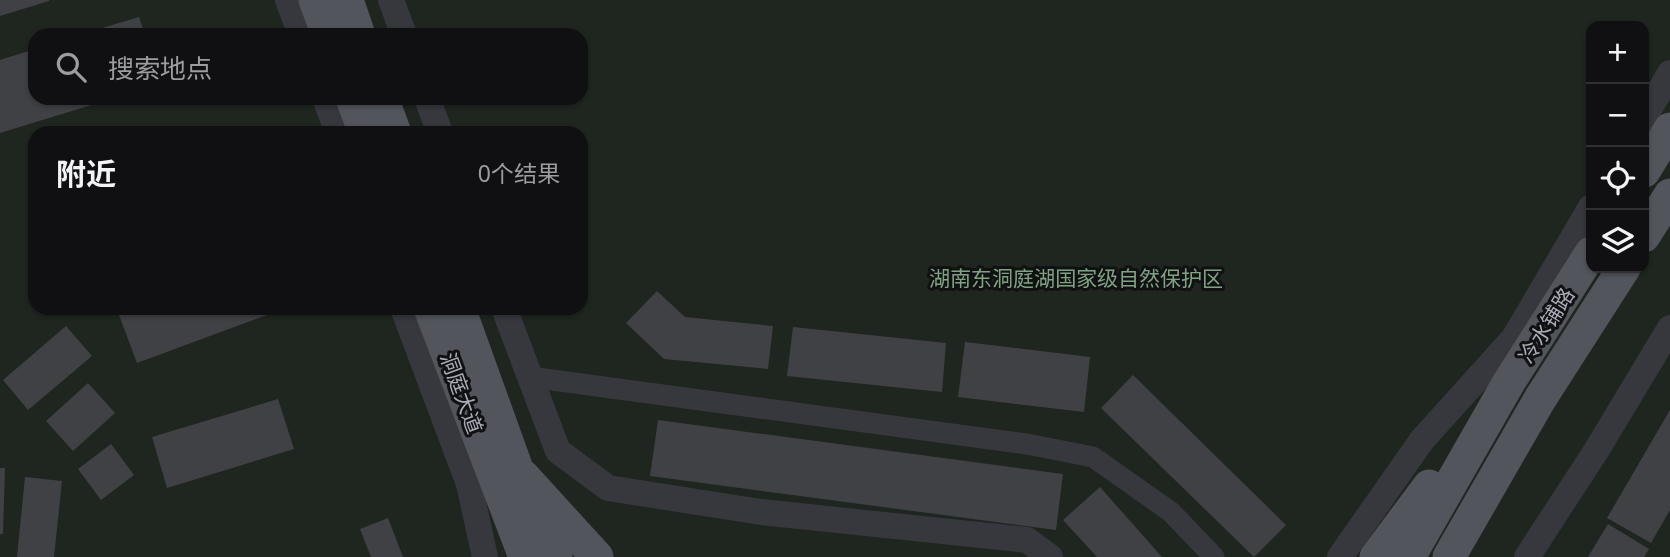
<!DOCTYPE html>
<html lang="zh">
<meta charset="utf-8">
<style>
:root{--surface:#101012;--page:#1e1e20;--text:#f1f3f6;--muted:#9c9d9f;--line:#303032}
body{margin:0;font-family:"Noto Sans","Noto Sans SC",sans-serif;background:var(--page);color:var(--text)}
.controls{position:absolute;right:21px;top:21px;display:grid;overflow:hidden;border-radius:14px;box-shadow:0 2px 5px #0004}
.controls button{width:63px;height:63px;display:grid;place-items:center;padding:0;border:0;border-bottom:2px solid var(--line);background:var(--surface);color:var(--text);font:35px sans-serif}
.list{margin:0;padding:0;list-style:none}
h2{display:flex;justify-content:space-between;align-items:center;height:91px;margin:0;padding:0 28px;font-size:30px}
h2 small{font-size:23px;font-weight:400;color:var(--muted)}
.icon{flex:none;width:38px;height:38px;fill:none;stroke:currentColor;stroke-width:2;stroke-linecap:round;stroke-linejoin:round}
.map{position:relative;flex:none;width:1670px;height:557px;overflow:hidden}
.search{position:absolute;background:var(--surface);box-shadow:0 2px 5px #0004;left:28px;top:28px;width:560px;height:77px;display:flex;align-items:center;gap:18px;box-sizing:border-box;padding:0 24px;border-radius:21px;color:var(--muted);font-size:26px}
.panel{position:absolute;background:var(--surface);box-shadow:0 2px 5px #0004;left:28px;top:126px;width:560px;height:189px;border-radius:21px}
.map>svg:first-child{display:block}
.green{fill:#1e261f;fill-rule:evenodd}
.building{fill:#404145}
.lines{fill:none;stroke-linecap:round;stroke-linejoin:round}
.minor{stroke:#37383d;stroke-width:21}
.tertiary{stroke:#37383d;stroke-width:26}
.primary{stroke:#53555c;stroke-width:33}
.labels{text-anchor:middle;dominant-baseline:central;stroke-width:6;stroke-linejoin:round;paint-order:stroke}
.park-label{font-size:21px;fill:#7fa381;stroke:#111113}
.street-label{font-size:21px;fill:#a8adb8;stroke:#111113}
</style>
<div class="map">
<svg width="1670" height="557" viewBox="0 0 1670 557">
<rect width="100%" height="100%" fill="#161618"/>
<path class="green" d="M0 0H1670V557H0ZM1591 26H1644V268H1591ZM35 35H581V98H35ZM35 133H581V308H35Z"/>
<g class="building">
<polygon points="0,0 49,0 49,1 0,16"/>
<polygon points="139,17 145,35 82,35 82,34"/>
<polygon points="35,49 35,98 111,99 0,133 0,60"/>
<polygon points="657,291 685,317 773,326 768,369 664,359 626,323"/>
<polygon points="139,308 286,308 137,363 119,315"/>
<polygon points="66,326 92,356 28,410 3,380"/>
<polygon points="793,327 946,343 942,392 787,376"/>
<polygon points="965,342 1090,357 1084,412 958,397"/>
<polygon points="1133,375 1286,525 1254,557 1101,408"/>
<polygon points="88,383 115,413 73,451 46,421"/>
<polygon points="278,399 294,449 167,488 152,437"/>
<polygon points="1670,410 1670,510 1651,543 1607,518"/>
<polygon points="658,420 1063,474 1056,530 650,476"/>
<polygon points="111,444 134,475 101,500 78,469"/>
<polygon points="0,468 5,468 3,534 0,534"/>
<polygon points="25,477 62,481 54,557 17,557"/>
<polygon points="1100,487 1162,557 1097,557 1063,520"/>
<polygon points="388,518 403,557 371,557 360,529"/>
<polygon points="1608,524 1649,549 1644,557 1588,557"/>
</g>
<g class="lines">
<polyline class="minor" points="530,377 1027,444 1093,457 1171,512 1214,557"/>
<g class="tertiary">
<polyline points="288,0 301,35"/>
<polyline points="391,0 404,35"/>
<polyline points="325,98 338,133"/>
<polyline points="427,98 440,133"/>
<polyline points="1644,118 1670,73"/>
<polyline points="403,308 469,484 485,557"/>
<polyline points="504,308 558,451 608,488 761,512 1027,540 1050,557"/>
<polyline points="1340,557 1422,440 1514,338 1591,207"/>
<polyline points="1527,557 1596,451 1670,328"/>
</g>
<g class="primary">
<polyline points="315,0 328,35"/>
<polyline points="347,0 359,35"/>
<polyline points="352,98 365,133"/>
<polyline points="382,98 395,133"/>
<polyline points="1644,171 1670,129"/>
<polyline points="1644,236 1670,195"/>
<polyline points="430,308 525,557"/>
<polyline points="459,308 517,469 534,527"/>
<polyline points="523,476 597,557"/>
<polyline points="532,503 556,557"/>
<polyline points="1376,557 1429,486"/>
<polyline points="1409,557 1509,382 1591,253"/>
<polyline points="1449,557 1540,399 1624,268"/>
</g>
</g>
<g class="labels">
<g class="park-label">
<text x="1076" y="278">湖南东洞庭湖国家级自然保护区</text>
</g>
<g class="street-label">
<text transform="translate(1546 325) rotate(-58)">冷水铺路</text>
<text transform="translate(462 393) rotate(70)">洞庭大道</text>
</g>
</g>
</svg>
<div class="controls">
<button>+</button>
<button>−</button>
<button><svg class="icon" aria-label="locate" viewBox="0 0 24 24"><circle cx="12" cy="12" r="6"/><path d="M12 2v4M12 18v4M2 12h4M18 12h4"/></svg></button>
<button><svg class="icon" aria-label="layers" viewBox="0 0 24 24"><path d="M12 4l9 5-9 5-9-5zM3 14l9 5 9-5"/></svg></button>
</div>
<div class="search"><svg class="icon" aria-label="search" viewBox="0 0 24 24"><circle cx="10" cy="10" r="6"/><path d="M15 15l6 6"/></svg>搜索地点</div>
<section class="panel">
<h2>附近<small>0个结果</small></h2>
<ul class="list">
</ul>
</section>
</div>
